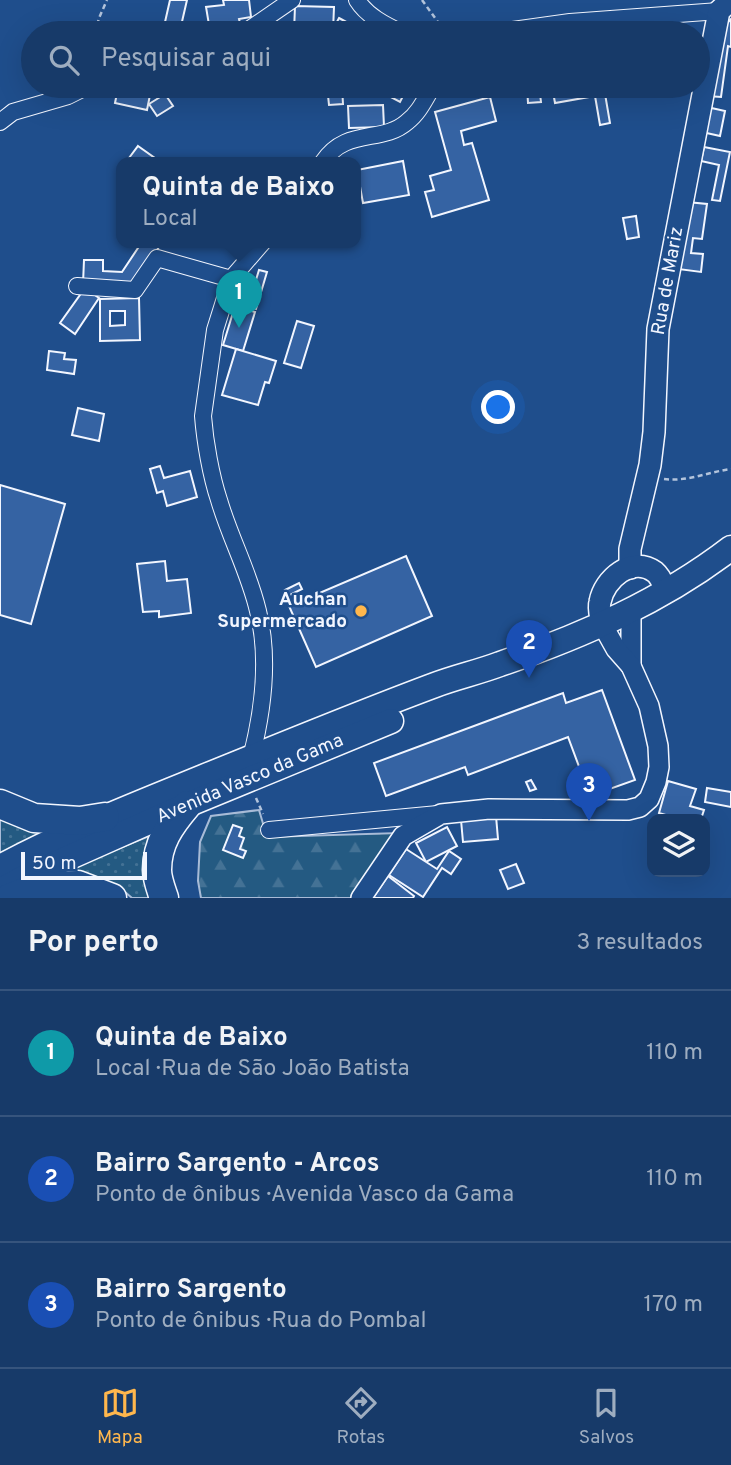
<!DOCTYPE html>
<html lang="pt">
<meta charset="utf-8">
<style>
:root{--surface:#173a69;--page:#20416f;--text:#f1f3f6;--muted:#9eadc0;--line:#36547d;--accent:#ffb74d}
body{margin:0;font-family:Overpass,sans-serif;background:var(--page);color:var(--text)}
.controls{position:absolute;right:21px;bottom:21px;display:grid;overflow:hidden;border-radius:14px;box-shadow:0 7px 28px #0002}
.controls button{width:63px;height:63px;display:grid;place-items:center;padding:0;border:0;border-bottom:2px solid var(--line);background:var(--surface);color:var(--text);font:35px sans-serif}
.scale{position:absolute;left:21px;bottom:18px;width:126px;box-sizing:border-box;padding-left:7px;border:4px solid #f2f6ff;border-top:0;font-size:19px;line-height:24px;white-space:nowrap;color:#f2f6ff;-webkit-text-stroke:5px #1f4e8c;paint-order:stroke}
.you{position:absolute;left:499px;top:408px;width:24px;height:24px;margin:-18px;border:5px solid #fff;border-radius:50%;background:#1a73e8;box-shadow:0 0 0 10px #1a73e833}
.badge{display:grid;place-items:center;width:46px;height:46px;border-radius:50%;background:var(--accent);color:#fff;font-size:23px;font-weight:700}
.pin{position:absolute;translate:-50% -58px;filter:drop-shadow(0 2px 4px #0008)}
.pin::after{content:'';position:absolute;top:37px;width:24px;height:21px;background:inherit;clip-path:polygon(0 0,100% 0,50% 100%)}
.popup{position:absolute;left:116px;top:157px;width:245px;height:91px;box-sizing:border-box;display:grid;place-content:center;border-radius:14px;background:var(--surface);filter:drop-shadow(0 2px 5px #0005);font-size:23px;white-space:nowrap;color:var(--muted)}
.popup b{font-size:26px;color:var(--text)}
.popup::after{content:'';position:absolute;left:50%;top:100%;margin-left:-14px;border:14px solid transparent;border-top-color:var(--surface)}
.list{margin:0;padding:0;list-style:none}
h2{display:flex;justify-content:space-between;align-items:center;height:91px;margin:0;padding:0 28px;font-size:30px}
h2 small{font-size:23px;font-weight:400;color:var(--muted)}
.list li{display:grid;grid-template-columns:46px 1fr auto;gap:21px;align-items:center;box-sizing:border-box;height:126px;padding:0 28px;border-top:2px solid var(--line)}
.list b{display:block;font-size:26px;white-space:nowrap}
.list p{margin:0;font-size:23px;white-space:nowrap;color:var(--muted)}
.list em{font-size:23px;font-style:normal;color:var(--muted)}
.icon{flex:none;width:38px;height:38px;fill:none;stroke:currentColor;stroke-width:2;stroke-linecap:round;stroke-linejoin:round}
.map{position:relative;flex:none;width:731px;height:898px;overflow:hidden}
.search{position:absolute;background:var(--surface);box-shadow:0 7px 28px #0002;left:21px;right:21px;top:21px;height:77px;display:flex;align-items:center;gap:18px;box-sizing:border-box;padding:0 24px;border-radius:38px;color:var(--muted);font-size:26px}
.sheet{height:469px;background:var(--surface)}
nav{display:flex;justify-content:space-around;align-items:center;box-sizing:border-box;height:98px;border-top:2px solid var(--line);background:var(--surface);font-size:19px;color:var(--muted)}
nav a{display:grid;justify-items:center;gap:4px}
nav .on{color:var(--accent)}
.map>svg:first-child{display:block}
.green{fill:url(#green-dots);stroke:#a8bbd7;stroke-width:2}
.forest{fill:url(#forest-firs);stroke:#a8bbd7;stroke-width:2}
.building{fill:#3563a3;stroke:#f2f6ff;stroke-width:2;fill-rule:evenodd}
.lines{fill:none;stroke-linecap:round;stroke-linejoin:round}
.minor-casing{stroke:#f2f6ff;stroke-width:18}
.tertiary-casing{stroke:#f2f6ff;stroke-width:22}
.secondary-casing{stroke:#f2f6ff;stroke-width:24}
.primary-casing{stroke:#f2f6ff;stroke-width:27}
.motorway-casing{stroke:#f2f6ff;stroke-width:31}
.path{stroke:#b3c4dc;stroke-width:2.5;stroke-dasharray:5 3.5;stroke-linecap:butt}
.minor{stroke:#1f4e8c;stroke-width:16}
.tertiary{stroke:#1f4e8c;stroke-width:19}
.secondary{stroke:#1f4e8c;stroke-width:21}
.primary{stroke:#1f4e8c;stroke-width:24}
.motorway{stroke:#1f4e8c;stroke-width:28}
.poi-dot{fill:#ffb74d;stroke:#1f4e8c;stroke-width:2.5}
.labels{text-anchor:middle;dominant-baseline:central;stroke-width:5;stroke-linejoin:round;paint-order:stroke}
.street-label{font-size:19px;fill:#f2f6ff;stroke:#1f4e8c}
.poi-label{font-size:19px;font-weight:bold;fill:#f2f6ff;stroke:#1f4e8c;text-anchor:end}
</style>
<div class="map">
<svg width="731" height="898" viewBox="0 0 731 898">
<defs>
<pattern id="green-dots" width="8" height="8" patternUnits="userSpaceOnUse" patternTransform="scale(1.75)"><rect width="8" height="8" fill="#245a82"/><path d="M2 2h.1M6 6h.1" fill="none" stroke="#447295" stroke-width="1.8" stroke-linecap="round"/></pattern>
<pattern id="forest-firs" width="22" height="20" patternUnits="userSpaceOnUse" patternTransform="scale(1.75)"><rect width="22" height="20" fill="#245a82"/><path d="M5 1l3.5 6h-7zM16 11l3.5 6h-7z" fill="#447295"/></pattern>
</defs>
<rect width="100%" height="100%" fill="#1f4e8c"/>
<g class="green">
<polygon points="0,810 51,831 0,855"/>
<polygon points="159,832 157,898 132,898 118,886 61,872"/>
</g>
<polygon class="forest" points="259,810 267,837 399,833 354,898 201,898 198,881 200,842 211,816"/>
<g class="building">
<polygon points="170,0 187,0 181,26 165,22"/>
<polygon points="223,0 249,0 251,17 239,19 241,27 210,31 206,7 224,5"/>
<polygon points="295,6 334,7 333,31 294,32"/>
<polygon points="339,18 350,24 346,31 349,33 331,33"/>
<polygon points="731,19 731,47 728,46 721,97 708,96 718,33"/>
<polygon points="270,21 278,27 273,33 260,33"/>
<polygon points="610,28 611,33 584,33"/>
<polygon points="160,86 173,86 174,90 162,94"/>
<polygon points="327,86 342,86 343,104 329,105"/>
<polygon points="370,86 408,86 400,102"/>
<polygon points="448,86 475,86 475,93 448,95"/>
<polygon points="492,86 523,86 493,90"/>
<polygon points="527,86 539,86 541,102 528,103"/>
<polygon points="552,86 593,86 593,90 604,88 610,123 600,125 595,96 555,103"/>
<polygon points="118,88 150,95 147,110 115,103"/>
<polygon points="165,94 173,106 157,116 149,104"/>
<polygon points="490,97 496,121 461,131 464,145 472,143 489,200 432,217 425,192 434,190 430,176 451,170 435,112"/>
<polygon points="383,105 384,127 349,128 348,106"/>
<polygon points="707,107 725,111 720,136 702,132"/>
<polygon points="138,146 159,161 158,162 134,162 129,158"/>
<polygon points="704,147 730,152 720,201 712,200 719,165 701,161"/>
<polygon points="403,161 409,195 363,203 357,170"/>
<polygon points="687,202 707,204 702,239 693,238 691,253 703,254 701,272 678,269"/>
<polygon points="636,216 639,237 627,239 623,218"/>
<polygon points="142,242 159,242 161,244 133,286 83,284 84,260 103,260 103,271 122,272"/>
<polygon points="259,270 267,272 256,309 248,306"/>
<polygon points="85,288 99,298 75,334 60,323"/>
<path d="M139 298 140 340 100 341V299ZM110 311H125V325L110 326Z"/>
<polygon points="235,306 255,312 243,351 223,345"/>
<polygon points="297,321 314,326 301,368 284,363"/>
<polygon points="236,349 276,361 269,383 265,382 258,405 222,395"/>
<polygon points="49,351 65,353 64,359 76,360 74,374 47,370"/>
<polygon points="78,408 104,414 99,441 72,435"/>
<polygon points="160,466 164,478 190,471 197,497 167,506 163,491 157,493 150,469"/>
<polygon points="0,485 65,504 31,624 0,615"/>
<polygon points="406,556 432,616 316,667 289,606"/>
<polygon points="165,561 167,581 187,579 191,613 159,617 159,611 143,612 137,564"/>
<polygon points="299,583 302,589 288,596 285,590"/>
<polygon points="602,690 635,780 590,796 568,737 468,775 465,767 386,796 374,763 563,693 566,703"/>
<polygon points="531,780 536,789 530,791 526,782"/>
<polygon points="668,781 696,789 690,806 704,810 701,819 679,819 659,813"/>
<polygon points="707,788 731,792 731,807 705,802"/>
<polygon points="496,816 498,839 463,842 461,820"/>
<polygon points="233,825 242,828 239,836 244,838 240,849 246,851 243,858 223,850"/>
<polygon points="447,827 457,846 426,862 416,843"/>
<polygon points="406,849 437,869 449,851 461,859 451,874 442,868 423,897 389,875"/>
<polygon points="516,864 524,883 508,889 500,870"/>
<polygon points="388,876 414,896 413,898 373,898"/>
</g>
<g class="lines">
<defs>
<g id="minor">
<path d="M357 0C367 16 385 25 402 33"/>
<polyline points="244,33 292,0"/>
<polyline points="491,33 570,22 719,11"/>
<polyline points="0,122 13,112 68,96 88,86"/>
<path d="M323 162C346 127 382 144 407 122 419 113 425 99 433 86"/>
<polyline points="77,286 135,290 157,258 231,279"/>
<path d="M251 758C263 711 270 659 258 611 249 572 230 538 219 500 211 476 205 442 203 416L215 330 231 279 263 242"/>
<polyline points="269,830 438,814"/>
</g>
<g id="tertiary">
<polyline points="631,666 631,610"/>
<polyline points="361,898 403,836 441,814 489,809 628,810 640,807 649,799 656,782 659,767 658,746 649,706 631,666 616,649 602,624"/>
</g>
<g id="secondary">
<polyline points="630,568 630,549 650,465 654,432 658,329 719,11 731,0"/>
<path d="M602 624C601 617 598 609 600 602 604 579 632 555 655 572 661 577 663 584 666 591"/>
</g>
<g id="primary">
<path d="M0 867C65 832 135 805 203 777 280 746 357 714 435 685 456 677 479 672 500 664 582 636 662 601 731 548"/>
<polyline points="1,890 25,877 187,805 391,721"/>
</g>
<g id="motorway">
<polyline points="0,804 34,818 80,821 105,817"/>
<polyline points="9,898 37,887 78,885 112,898"/>
<path d="M164 898C161 889 157 879 157 870 157 843 170 825 187 805"/>
</g>
</defs>
<use href="#minor" class="minor-casing"/>
<use href="#tertiary" class="tertiary-casing"/>
<use href="#secondary" class="secondary-casing"/>
<use href="#primary" class="primary-casing"/>
<use href="#motorway" class="motorway-casing"/>
<g class="path">
<polyline points="422,0 446,33"/>
<polyline points="95,33 99,18 107,0"/>
<path d="M664 479C687 482 708 472 731 469"/>
<polyline points="256,798 263,814"/>
</g>
<use href="#minor" class="minor"/>
<use href="#tertiary" class="tertiary"/>
<use href="#secondary" class="secondary"/>
<use href="#primary" class="primary"/>
<use href="#motorway" class="motorway"/>
</g>
<circle class="poi-dot" cx="361" cy="611" r="7"/>
<g class="labels">
<g class="street-label">
<text transform="translate(668 281) rotate(-80)">Rua de Mariz</text>
<text transform="translate(250 779) rotate(-23)">Avenida Vasco da Gama</text>
</g>
<g class="poi-label">
<text x="347" y="600">Auchan<tspan x="347" dy="22">Supermercado</tspan></text>
</g>
</g>
</svg>
<div class="controls">
<button><svg class="icon" aria-label="layers" viewBox="0 0 24 24"><path d="M12 4l9 5-9 5-9-5zM3 14l9 5 9-5"/></svg></button>
</div>
<div class="scale">50 m</div>
<div class="you"></div>
<div class="pin badge" style="left:239px;top:328px;background:#0f9aa8">1</div>
<div class="popup"><b>Quinta de Baixo</b>Local</div>
<div class="pin badge" style="left:529px;top:678px;background:#1a4fb4">2</div>
<div class="pin badge" style="left:589px;top:821px;background:#1a4fb4">3</div>
<div class="search"><svg class="icon" aria-label="search" viewBox="0 0 24 24"><circle cx="10" cy="10" r="6"/><path d="M15 15l6 6"/></svg>Pesquisar aqui</div>
</div>
<section class="sheet">
<h2>Por perto<small>3 resultados</small></h2>
<ul class="list">
<li><span class="badge" style="background:#0f9aa8">1</span><div><b>Quinta de Baixo</b><p>Local · Rua de São João Batista</p></div><em>110 m</em></li>
<li><span class="badge" style="background:#1a4fb4">2</span><div><b>Bairro Sargento - Arcos</b><p>Ponto de ônibus · Avenida Vasco da Gama</p></div><em>110 m</em></li>
<li><span class="badge" style="background:#1a4fb4">3</span><div><b>Bairro Sargento</b><p>Ponto de ônibus · Rua do Pombal</p></div><em>170 m</em></li>
</ul>
</section>
<nav>
<a class="on"><svg class="icon" aria-label="map" viewBox="0 0 24 24"><path d="M3 6l6-2 6 2 6-2v14l-6 2-6-2-6 2zM9 4v14M15 6v14"/></svg>Mapa</a>
<a><svg class="icon" aria-label="directions" viewBox="0 0 24 24"><path d="M12 3l9 9-9 9-9-9zM9 14v-3h6M13 9l2 2-2 2"/></svg>Rotas</a>
<a><svg class="icon" aria-label="saved" viewBox="0 0 24 24"><path d="M7 4h10v16l-5-4-5 4z"/></svg>Salvos</a>
</nav>
